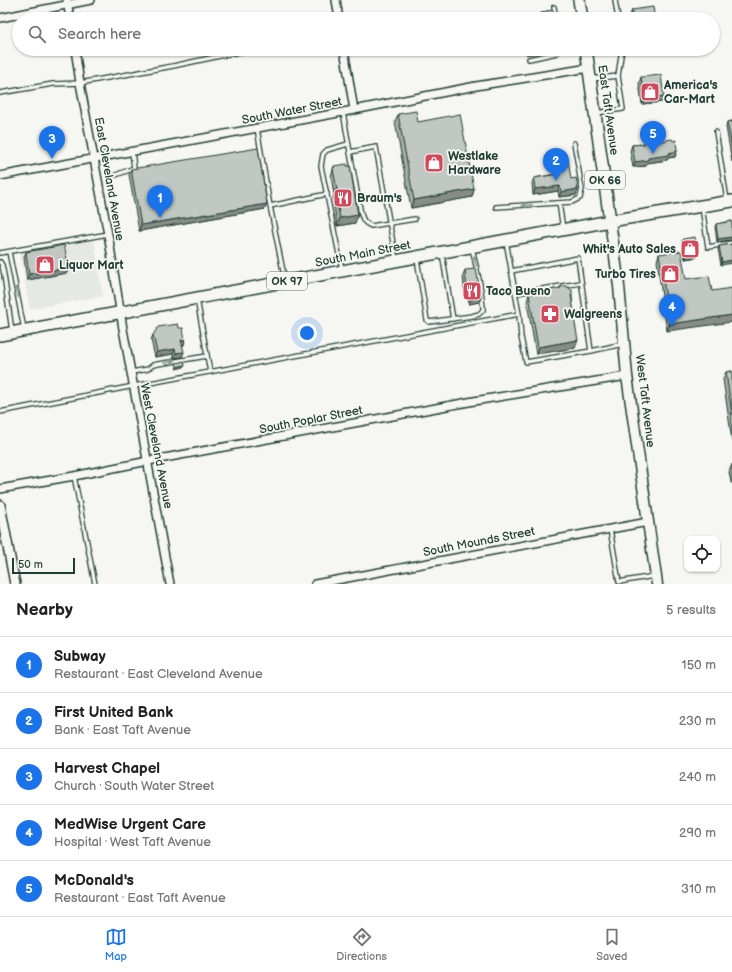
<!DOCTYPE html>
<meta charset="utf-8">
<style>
:root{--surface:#fff;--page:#f6f6f6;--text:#222;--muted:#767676;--line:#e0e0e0;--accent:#1a73e8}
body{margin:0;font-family:"Balsamiq Sans",sans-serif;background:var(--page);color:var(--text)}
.controls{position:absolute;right:12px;bottom:12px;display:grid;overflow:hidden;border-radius:8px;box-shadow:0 1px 3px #0004}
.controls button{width:36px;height:36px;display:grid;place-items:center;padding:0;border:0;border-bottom:1px solid var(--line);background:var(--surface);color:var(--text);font:20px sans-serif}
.scale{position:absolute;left:12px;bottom:10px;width:63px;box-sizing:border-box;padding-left:4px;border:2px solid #1f3d34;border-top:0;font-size:11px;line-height:14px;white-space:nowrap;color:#1f3d34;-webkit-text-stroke:3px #f6f6f2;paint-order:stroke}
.you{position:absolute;left:307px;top:333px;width:14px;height:14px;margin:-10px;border:3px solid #fff;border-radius:50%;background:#1a73e8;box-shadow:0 0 0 6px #1a73e833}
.badge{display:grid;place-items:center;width:26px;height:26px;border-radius:50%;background:var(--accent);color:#fff;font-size:13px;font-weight:700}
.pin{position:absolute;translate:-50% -33px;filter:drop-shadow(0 1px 2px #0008)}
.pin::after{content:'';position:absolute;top:21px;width:14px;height:12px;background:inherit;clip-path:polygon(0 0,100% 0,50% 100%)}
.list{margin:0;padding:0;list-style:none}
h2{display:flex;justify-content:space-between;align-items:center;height:52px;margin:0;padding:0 16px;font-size:17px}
h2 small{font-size:13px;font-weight:400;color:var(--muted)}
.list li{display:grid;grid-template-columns:26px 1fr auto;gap:12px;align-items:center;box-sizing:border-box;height:56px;padding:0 16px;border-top:1px solid var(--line)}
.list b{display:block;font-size:15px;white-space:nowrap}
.list p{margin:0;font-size:13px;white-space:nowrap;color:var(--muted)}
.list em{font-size:13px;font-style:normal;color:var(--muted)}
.icon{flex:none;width:22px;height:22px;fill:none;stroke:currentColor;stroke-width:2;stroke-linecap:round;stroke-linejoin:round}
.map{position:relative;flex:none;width:732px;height:584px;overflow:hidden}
.search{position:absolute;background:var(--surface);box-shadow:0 1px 3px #0004;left:12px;right:12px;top:12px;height:44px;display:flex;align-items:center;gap:10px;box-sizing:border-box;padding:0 14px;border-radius:22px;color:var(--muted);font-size:15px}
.sheet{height:332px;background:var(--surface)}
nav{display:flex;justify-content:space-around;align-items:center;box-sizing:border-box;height:56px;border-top:1px solid var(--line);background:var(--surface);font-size:11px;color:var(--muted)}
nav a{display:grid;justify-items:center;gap:2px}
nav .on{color:var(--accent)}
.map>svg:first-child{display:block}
.built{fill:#e6e8e4}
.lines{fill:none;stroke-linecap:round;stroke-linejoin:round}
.service-casing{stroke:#1f3d34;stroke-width:6}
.minor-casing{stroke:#1f3d34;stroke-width:10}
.tertiary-casing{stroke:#1f3d34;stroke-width:12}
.secondary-casing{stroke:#1f3d34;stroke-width:13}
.primary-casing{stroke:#1f3d34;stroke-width:14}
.service{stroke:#f6f6f2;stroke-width:3.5}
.minor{stroke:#f6f6f2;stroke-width:7}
.tertiary{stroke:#f6f6f2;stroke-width:9}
.secondary{stroke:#f6f6f2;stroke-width:10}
.primary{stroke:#f6f6f2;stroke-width:11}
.wall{fill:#a6aca8;stroke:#1f3d34}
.shaded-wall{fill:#878c88;stroke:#1f3d34}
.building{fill:#c1c8c3;stroke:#1f3d34}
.oneway{fill:#8a9a93}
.labels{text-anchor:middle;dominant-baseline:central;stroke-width:3.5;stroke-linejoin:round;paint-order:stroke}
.shield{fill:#f6f6f2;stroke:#60746d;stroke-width:1}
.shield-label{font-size:11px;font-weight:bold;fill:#1f3d34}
.poi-label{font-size:12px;font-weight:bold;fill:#1f3d34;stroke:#f6f6f2;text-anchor:start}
.street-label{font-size:12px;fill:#1f3d34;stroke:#f6f6f2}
</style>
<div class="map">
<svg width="732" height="584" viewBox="0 0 732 584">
<rect width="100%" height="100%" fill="#f6f6f2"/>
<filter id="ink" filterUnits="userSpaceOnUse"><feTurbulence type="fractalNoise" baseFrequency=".025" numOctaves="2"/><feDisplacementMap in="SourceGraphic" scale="8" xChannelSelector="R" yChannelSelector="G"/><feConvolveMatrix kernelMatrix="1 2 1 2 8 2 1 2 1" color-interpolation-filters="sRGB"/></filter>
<g filter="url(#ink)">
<polygon class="built" points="94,239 103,296 30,309 20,253"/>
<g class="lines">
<defs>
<g id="service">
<polyline points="615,0 618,19"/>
<polyline points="554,7 556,19"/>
<polyline points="528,52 546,49"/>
<polyline points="529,59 557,53 561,49"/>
<polyline points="591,79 618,76"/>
<polyline points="0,93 53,84 80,83 173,66 253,49"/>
<polyline points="343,112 350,152 376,147 396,260"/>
<polyline points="596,113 623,109 618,76 622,49"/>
<polyline points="257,128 270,206 285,281"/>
<polyline points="716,132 727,200"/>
<path d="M350 152 361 214C363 220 364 223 371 226L415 219"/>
<polyline points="116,175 134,168 132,152"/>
<polyline points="559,203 563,229"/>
<polyline points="270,206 327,194"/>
<polyline points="496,207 572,202 580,198 582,189 574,143"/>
<polyline points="702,207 708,247 732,243"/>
<polyline points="506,241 519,314 521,337 526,362 591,351 623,344"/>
<polyline points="9,252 24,329"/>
<polyline points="0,253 108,234"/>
<polyline points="442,253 453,319"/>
<polyline points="417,259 427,320 429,322 472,316 479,314 483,310 483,307 480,284 472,248"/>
<polyline points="0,262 2,265 4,275 12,331"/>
<polyline points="342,269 321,166 323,154 327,150 348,144"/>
<polyline points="511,271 578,258 591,351"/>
<polyline points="516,293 581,283"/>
<polyline points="197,299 210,372"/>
<polyline points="132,372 148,369 153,365 158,364 207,356"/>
<polyline points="0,412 134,386 519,314"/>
<polyline points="74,476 95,584"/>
<polyline points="610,529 619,582 654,576"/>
</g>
<g id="minor">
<polyline points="67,0 70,19"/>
<polyline points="336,0 339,19"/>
<polyline points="0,18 91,0"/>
<polyline points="75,49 80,83 109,240 123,329 170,584"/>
<polyline points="344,49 354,110"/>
<polyline points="0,176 354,110 476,86 589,68"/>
<polyline points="0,489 74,476 148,461 474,401 627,376"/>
<polyline points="315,584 648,522"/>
</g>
<polyline id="tertiary" points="0,505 15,584"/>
<polyline id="secondary" points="610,221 619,286 627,376 657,584"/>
<g id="primary">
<polyline points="579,0 582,19"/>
<polyline points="586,49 610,221"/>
<polyline points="0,335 502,241 610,221 732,201"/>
</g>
</defs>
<use href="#service" class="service-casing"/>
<use href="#minor" class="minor-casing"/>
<use href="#tertiary" class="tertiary-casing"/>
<use href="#secondary" class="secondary-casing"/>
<use href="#primary" class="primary-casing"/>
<use href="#service" class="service"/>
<use href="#minor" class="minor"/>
<use href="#tertiary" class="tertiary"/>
<use href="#secondary" class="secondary"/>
<use href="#primary" class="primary"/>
</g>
<g class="wall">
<polygon points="632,10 655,19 630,19 630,15"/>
<polygon points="546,11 555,19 539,19 541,13 545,12"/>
<polygon points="641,77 664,96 662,102 642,104 639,83"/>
<polygon points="398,114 418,122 474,189 472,197 411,208 395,122"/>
<polygon points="732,121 732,162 726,127 727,122"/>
<polygon points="673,141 677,151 675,157 668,158 667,160 647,163 646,166 633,167 630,151 632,145 643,144 644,142 656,142"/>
<polygon points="556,161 578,189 576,195 559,197 558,191 533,195 532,183 534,178 555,174 554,166"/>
<polygon points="334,166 355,223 337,226 333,198 334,195 331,176"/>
<polygon points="131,169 265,209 139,231 129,175"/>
<polygon points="732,221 732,240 717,242 715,227 716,224"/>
<polygon points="683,239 697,257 685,259 682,241"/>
<polygon points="732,244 721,265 718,249 719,246"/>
<polygon points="26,252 67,273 27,280 24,257"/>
<polygon points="659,254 686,279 667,331 657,261"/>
<polygon points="465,270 481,297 479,302 469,304 468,296 465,296 463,276"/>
<polygon points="561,286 572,295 572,297 574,321 575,348 536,354 527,302 529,294 560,288"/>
<polygon points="179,328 185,340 184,345 182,345 182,357 174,358 173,354 155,357 151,340 153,335"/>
<polygon points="732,371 732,441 723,379 726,372"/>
<polygon points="732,464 732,483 731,483 729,472"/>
</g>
<g class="shaded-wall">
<polygon points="664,96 662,102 642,104 644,99"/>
<polygon points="677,151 675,157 668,158 667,160 647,163 646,166 633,167 635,162 648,158 669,153"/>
<polygon points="560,186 558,191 533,195 535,189"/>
<polygon points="474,189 472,197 411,208 414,200"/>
<polygon points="578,189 576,195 559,197 561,192"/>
<polygon points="267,204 265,209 139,231 141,225"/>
<polygon points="358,215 355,223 337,226 340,218"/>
<polygon points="732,237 732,240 717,242 718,239"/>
<polygon points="698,255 697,257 685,259 686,257"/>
<polygon points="732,260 732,263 721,265 722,262"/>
<polygon points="69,268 67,273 27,280 29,274"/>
<polygon points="467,290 470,290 468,296 465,296"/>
<polygon points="481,297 479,302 469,304 471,299"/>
<polygon points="732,315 732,322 667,331 670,324"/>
<polygon points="181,340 185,340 184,345 180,345"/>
<polygon points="578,340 575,348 536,354 538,347"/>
<polygon points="175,349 173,354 155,357 157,352"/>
<polygon points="184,352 182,357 174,358 176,353"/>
<polygon points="185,365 184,367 176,369 177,367"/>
</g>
<g class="building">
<polygon points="653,7 655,19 633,19 632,10"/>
<polygon points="553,10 555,19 542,19 541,13 546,12 546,11"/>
<polygon points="661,75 664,96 644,99 641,77"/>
<polygon points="416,111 418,122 460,114 474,189 414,200 398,114"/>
<polygon points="732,121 732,147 727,122"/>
<polygon points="672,139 673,141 676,140 677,151 669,153 669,155 648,158 648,160 635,162 632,145 644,144 644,142 656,140 656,142"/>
<polygon points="258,148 267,204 141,225 131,169"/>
<polygon points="568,159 571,179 576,178 578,189 561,192 560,186 535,189 534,178 558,174 556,161"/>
<polygon points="347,164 347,166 350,166 358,215 340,218 335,190 337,190 333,169 334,168 334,166"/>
<polygon points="732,221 732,237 718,239 716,224"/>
<polygon points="695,237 698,255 686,257 683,239"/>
<polygon points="732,244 732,260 722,262 719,246"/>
<polygon points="64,245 69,268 29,274 26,252"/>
<polygon points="681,251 686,279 709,276 712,291 732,288 732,315 670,324 659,254"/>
<polygon points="476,269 481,297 471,299 470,290 467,290 465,270"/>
<polygon points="561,286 566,286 572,290 572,295 571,295 575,318 574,318 578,340 538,347 529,294 561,288"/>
<polygon points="178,324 179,328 183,328 185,340 181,340 184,352 176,353 175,349 157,352 153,335 158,327"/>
<polygon points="184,361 185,365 177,367 176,363"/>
<polygon points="732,371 732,415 726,372"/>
</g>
<defs><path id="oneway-solid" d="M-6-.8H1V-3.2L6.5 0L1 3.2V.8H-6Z"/></defs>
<g class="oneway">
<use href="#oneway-solid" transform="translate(527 205) rotate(176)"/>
<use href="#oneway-solid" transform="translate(475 261) rotate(-103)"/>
<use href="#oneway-solid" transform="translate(17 292) rotate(-101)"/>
<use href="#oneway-solid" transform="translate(169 362) rotate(-10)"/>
</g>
</g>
<defs>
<symbol id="shop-square" viewBox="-11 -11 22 22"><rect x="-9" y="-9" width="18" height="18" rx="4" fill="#d1495b" stroke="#f6f6f2"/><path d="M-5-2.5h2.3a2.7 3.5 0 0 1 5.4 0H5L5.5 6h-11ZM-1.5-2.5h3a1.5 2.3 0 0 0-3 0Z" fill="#fff"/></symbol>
<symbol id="restaurant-square" viewBox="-11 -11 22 22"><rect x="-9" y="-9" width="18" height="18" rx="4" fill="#d1495b" stroke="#f6f6f2"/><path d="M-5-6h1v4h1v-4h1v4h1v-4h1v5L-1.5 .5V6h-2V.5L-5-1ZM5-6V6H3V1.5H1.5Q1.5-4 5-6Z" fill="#fff"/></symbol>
<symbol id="pharmacy-square" viewBox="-11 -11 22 22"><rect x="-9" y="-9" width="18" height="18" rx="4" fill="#d1495b" stroke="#f6f6f2"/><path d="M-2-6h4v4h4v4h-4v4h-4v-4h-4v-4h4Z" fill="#fff"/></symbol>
</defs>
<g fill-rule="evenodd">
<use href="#shop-square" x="639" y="81" width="22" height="22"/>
<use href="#shop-square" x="423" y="152" width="22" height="22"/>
<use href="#restaurant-square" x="332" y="187" width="22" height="22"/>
<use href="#shop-square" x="679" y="238" width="22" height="22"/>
<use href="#shop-square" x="34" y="254" width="22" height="22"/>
<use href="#shop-square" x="659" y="263" width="22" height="22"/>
<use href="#restaurant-square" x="461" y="280" width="22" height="22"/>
<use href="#pharmacy-square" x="539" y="303" width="22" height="22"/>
</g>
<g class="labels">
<g class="shield">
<rect x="585" y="171" width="40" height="18" rx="3"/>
<rect x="267" y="272" width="40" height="18" rx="3"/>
</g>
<g class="shield-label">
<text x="605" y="180">OK 66</text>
<text x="287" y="281">OK 97</text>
</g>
<g class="poi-label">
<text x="664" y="85">America's<tspan x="664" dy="14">Car-Mart</tspan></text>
<text x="448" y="156">Westlake<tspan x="448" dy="14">Hardware</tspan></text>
<text x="357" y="198">Braum's</text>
<text x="676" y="249" text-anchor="end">Whit's Auto Sales</text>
<text x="59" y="265">Liquor Mart</text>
<text x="656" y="274" text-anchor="end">Turbo Tires</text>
<text x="486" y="291">Taco Bueno</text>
<text x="564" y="314">Walgreens</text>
</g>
<g class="street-label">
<text transform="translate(608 110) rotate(82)">East Taft Avenue</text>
<text transform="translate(292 111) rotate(-11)">South Water Street</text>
<text transform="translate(109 179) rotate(80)">East Cleveland Avenue</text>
<text transform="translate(363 254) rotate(-11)">South Main Street</text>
<text transform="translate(645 401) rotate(83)">West Taft Avenue</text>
<text transform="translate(311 420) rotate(-11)">South Poplar Street</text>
<text transform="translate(156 446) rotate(79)">West Cleveland Avenue</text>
<text transform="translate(479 542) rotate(-11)">South Mounds Street</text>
</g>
</g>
</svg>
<div class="controls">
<button><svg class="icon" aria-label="locate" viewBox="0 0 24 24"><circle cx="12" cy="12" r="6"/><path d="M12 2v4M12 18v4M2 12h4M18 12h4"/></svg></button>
</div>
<div class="scale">50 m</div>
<div class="you"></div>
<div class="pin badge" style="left:160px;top:218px">1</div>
<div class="pin badge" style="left:556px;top:181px">2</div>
<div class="pin badge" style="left:52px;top:159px">3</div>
<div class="pin badge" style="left:672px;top:327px">4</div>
<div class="pin badge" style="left:653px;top:154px">5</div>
<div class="search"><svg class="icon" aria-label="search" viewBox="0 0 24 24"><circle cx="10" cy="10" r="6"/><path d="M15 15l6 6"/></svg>Search here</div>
</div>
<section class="sheet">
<h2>Nearby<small>5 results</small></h2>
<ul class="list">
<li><span class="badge">1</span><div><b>Subway</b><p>Restaurant · East Cleveland Avenue</p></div><em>150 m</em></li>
<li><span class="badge">2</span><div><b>First United Bank</b><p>Bank · East Taft Avenue</p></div><em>230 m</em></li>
<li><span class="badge">3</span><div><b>Harvest Chapel</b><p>Church · South Water Street</p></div><em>240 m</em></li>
<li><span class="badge">4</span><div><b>MedWise Urgent Care</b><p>Hospital · West Taft Avenue</p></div><em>290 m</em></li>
<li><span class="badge">5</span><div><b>McDonald's</b><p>Restaurant · East Taft Avenue</p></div><em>310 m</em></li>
</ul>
</section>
<nav>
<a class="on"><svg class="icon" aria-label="map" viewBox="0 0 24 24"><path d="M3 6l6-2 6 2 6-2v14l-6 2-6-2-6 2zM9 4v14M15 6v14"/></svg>Map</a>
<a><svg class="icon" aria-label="directions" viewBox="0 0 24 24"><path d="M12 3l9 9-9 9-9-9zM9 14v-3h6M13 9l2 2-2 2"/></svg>Directions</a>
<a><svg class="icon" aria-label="saved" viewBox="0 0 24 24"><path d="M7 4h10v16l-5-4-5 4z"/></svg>Saved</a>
</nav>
